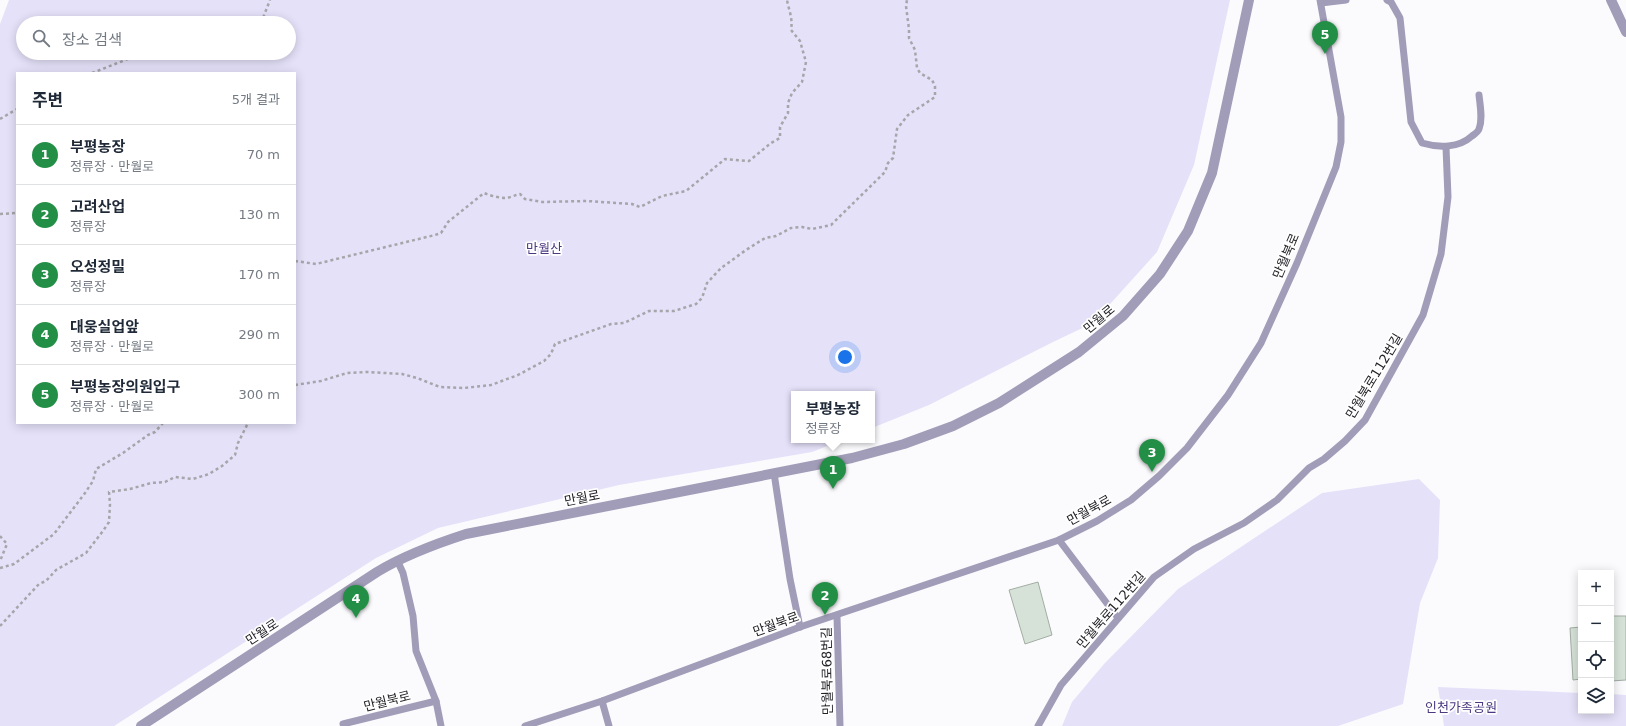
<!DOCTYPE html>
<html lang="ko">
<meta charset="utf-8">
<style>
:root{--surface:#fff;--page:#f2f2f3;--text:#1f2937;--muted:#747a83;--line:#e0e1e3;--accent:#238f46}
body{margin:0;font-family:"DejaVu Sans","Noto Sans KR",sans-serif;background:var(--page);color:var(--text)}
.controls{position:absolute;right:12px;bottom:12px;display:grid;overflow:hidden;border-radius:0px;box-shadow:0 2px 10px #0003}
.controls button{width:36px;height:36px;display:grid;place-items:center;padding:0;border:0;border-bottom:1px solid var(--line);background:var(--surface);color:var(--text);font:20px sans-serif}
.you{position:absolute;left:845px;top:357px;width:14px;height:14px;margin:-10px;border:3px solid #fff;border-radius:50%;background:#1a73e8;box-shadow:0 0 0 6px #1a73e833}
.badge{display:grid;place-items:center;width:26px;height:26px;border-radius:50%;background:var(--accent);color:#fff;font-size:13px;font-weight:700}
.pin{position:absolute;translate:-50% -33px;filter:drop-shadow(0 1px 2px #0008)}
.pin::after{content:'';position:absolute;top:21px;width:14px;height:12px;background:inherit;clip-path:polygon(0 0,100% 0,50% 100%)}
.popup{position:absolute;left:791px;top:391px;width:84px;height:52px;box-sizing:border-box;display:grid;place-content:center;border-radius:0px;background:var(--surface);filter:drop-shadow(0 1px 3px #0005);font-size:13px;white-space:nowrap;color:var(--muted)}
.popup b{font-size:15px;color:var(--text)}
.popup::after{content:'';position:absolute;left:50%;top:100%;margin-left:-8px;border:8px solid transparent;border-top-color:var(--surface)}
.list{margin:0;padding:0;list-style:none}
h2{display:flex;justify-content:space-between;align-items:center;height:52px;margin:0;padding:0 16px;font-size:17px}
h2 small{font-size:13px;font-weight:400;color:var(--muted)}
.list li{display:grid;grid-template-columns:26px 1fr auto;gap:12px;align-items:center;box-sizing:border-box;height:60px;padding:0 16px;border-top:1px solid var(--line)}
.list b{display:block;font-size:15px;white-space:nowrap}
.list p{margin:0;font-size:13px;white-space:nowrap;color:var(--muted)}
.list em{font-size:13px;font-style:normal;color:var(--muted)}
.icon{flex:none;width:22px;height:22px;fill:none;stroke:currentColor;stroke-width:2;stroke-linecap:round;stroke-linejoin:round}
.map{position:relative;flex:none;width:1626px;height:726px;overflow:hidden}
.search{position:absolute;background:var(--surface);box-shadow:0 2px 10px #0003;left:16px;top:16px;width:280px;height:44px;display:flex;align-items:center;gap:10px;box-sizing:border-box;padding:0 14px;border-radius:22px;color:var(--muted);font-size:15px}
.panel{position:absolute;background:var(--surface);box-shadow:0 2px 10px #0003;left:16px;top:72px;width:280px;height:352px;border-radius:0px}
.map>svg:first-child{display:block}
.green{fill:#e4e1f9;fill-rule:evenodd}
.building{fill:#d6e2d8;stroke:#a2ada4}
.lines{fill:none;stroke-linecap:round;stroke-linejoin:round}
.path{stroke:#a6a5a9;stroke-width:2.5;stroke-dasharray:3 3;stroke-linecap:butt}
.service{stroke:#a19db8;stroke-width:7}
.minor{stroke:#a19db8;stroke-width:10}
.tertiary{stroke:#a19db8;stroke-width:10}
.labels{text-anchor:middle;dominant-baseline:central;stroke-width:3.5;stroke-linejoin:round;paint-order:stroke}
.park-label{font-size:13px;fill:#4b3881;stroke:#fff}
.street-label{font-size:13px;fill:#232227;stroke:#fff}
</style>
<div class="map">
<svg width="1626" height="726" viewBox="0 0 1626 726">
<rect width="100%" height="100%" fill="#fbfbfe"/>
<g class="green">
<path d="M9 0H1230L1194 165 1157 252 1093 323 1053 342 929 405 872 428V394H794V440H842L812 452 619 485 438 528 376 558 114 726H0V24ZM23 23H289V53H23ZM17 73H295V423H17Z"/>
<polygon points="1419,479 1440,500 1438,558 1420,603 1403,704 1338,726 1062,726 1072,702 1104,664 1178,589 1322,493"/>
<polygon points="1438,687 1581,693 1581,711 1611,711 1611,694 1626,695 1626,726 1444,726"/>
</g>
<g class="building">
<polygon points="1038,582 1052,635 1025,644 1009,590"/>
<polygon points="1611,616 1626,616 1626,680 1611,681"/>
<polygon points="1581,627 1581,679 1573,680 1570,628"/>
</g>
<g class="lines">
<g class="path">
<polyline points="261,23 270,0"/>
<polyline points="197,53 217,56 226,53"/>
<polyline points="92,73 133,57 148,53"/>
<polyline points="0,119 17,109"/>
<polyline points="0,214 17,213"/>
<path d="M295 261 316 264 435 235 441 233 448 222 484 193C491 196 499 198 507 198 511 197 515 195 520 194L525 199 542 202 587 201 632 204 640 207 662 196 686 191 725 159 749 161 771 143 780 138V127L788 113V103L792 93 802 82 806 62 800 41 791 30C793 18 789 11 787 0"/>
<polyline points="295,385 321,381 347,373 367,372 402,374 417,378 440,387 464,388 491,385 518,375 544,361 551,354 555,344 611,324 624,323 649,311 674,311 696,304 702,298 707,283 721,268 746,250 765,238 776,236 791,228 802,227 812,229 831,225 885,172 888,163 893,158 897,129 908,115 935,97 935,86 932,80 920,73 917,68 915,50 909,38 909,29 906,6 907,0"/>
<polyline points="0,536 7,544 0,561"/>
<polyline points="0,568 14,564 54,534 85,493 93,481 96,469 123,453 148,435 155,432 163,423"/>
<polyline points="0,626 39,584 46,581 56,570 86,553 103,531 109,522 110,504 109,492 130,489 151,483 165,482 175,477 193,479 209,474 222,466 235,455 238,443 248,423"/>
</g>
<g class="service">
<path d="M1387 0 1391 2 1400 18 1411 122 1422 143C1439 148 1459 148 1472 136 1475 134 1478 132 1479 129 1483 119 1480 105 1479 95"/>
<polyline points="1321,3 1346,0"/>
<polyline points="774,473 790,579 800,627"/>
<polyline points="1059,540 1118,618"/>
<polyline points="397,560 403,573 413,616 416,651 436,701 441,726"/>
<polyline points="837,616 840,726"/>
<polyline points="602,701 609,726"/>
<polyline points="343,724 436,701"/>
<polyline points="525,726 602,701 800,627 1059,540 1097,521 1131,500 1159,476 1187,448 1228,395 1261,343 1297,263 1336,167 1341,142 1341,117 1320,0"/>
<polyline points="1038,726 1061,685 1154,577 1194,549 1244,523 1277,500 1309,468 1324,459 1345,441 1365,420 1423,315 1441,254 1448,197 1446,147"/>
</g>
<polyline class="minor" points="1611,0 1626,32"/>
<path class="tertiary" d="M141 726 377 572C405 555 435 544 466 534L852 458 904 444 953 426 999 403 1079 352 1123 316 1160 274 1188 231 1212 173 1249 0"/>
</g>
<g class="labels">
<g class="park-label">
<text x="544" y="248">만월산</text>
<text x="1461" y="707">인천가족공원</text>
</g>
<g class="street-label">
<text transform="translate(1286 256) rotate(-67)">만월북로</text>
<text transform="translate(1099 319) rotate(-40)">만월로</text>
<text transform="translate(1374 376) rotate(-59)">만월북로112번길</text>
<text transform="translate(582 498) rotate(-11)">만월로</text>
<text transform="translate(1089 510) rotate(-29)">만월북로</text>
<text transform="translate(1111 610) rotate(-49)">만월북로112번길</text>
<text transform="translate(776 624) rotate(-20)">만월북로</text>
<text transform="translate(262 632) rotate(-33)">만월로</text>
<text transform="translate(827 671) rotate(-91)">만월북로68번길</text>
<text transform="translate(387 701) rotate(-14)">만월북로</text>
</g>
</g>
</svg>
<div class="controls">
<button>+</button>
<button>−</button>
<button><svg class="icon" aria-label="locate" viewBox="0 0 24 24"><circle cx="12" cy="12" r="6"/><path d="M12 2v4M12 18v4M2 12h4M18 12h4"/></svg></button>
<button><svg class="icon" aria-label="layers" viewBox="0 0 24 24"><path d="M12 4l9 5-9 5-9-5zM3 14l9 5 9-5"/></svg></button>
</div>
<div class="you"></div>
<div class="pin badge" style="left:833px;top:489px">1</div>
<div class="popup"><b>부평농장</b>정류장</div>
<div class="pin badge" style="left:825px;top:615px">2</div>
<div class="pin badge" style="left:1152px;top:472px">3</div>
<div class="pin badge" style="left:356px;top:618px">4</div>
<div class="pin badge" style="left:1325px;top:54px">5</div>
<div class="search"><svg class="icon" aria-label="search" viewBox="0 0 24 24"><circle cx="10" cy="10" r="6"/><path d="M15 15l6 6"/></svg>장소 검색</div>
<section class="panel">
<h2>주변<small>5개 결과</small></h2>
<ul class="list">
<li><span class="badge">1</span><div><b>부평농장</b><p>정류장 · 만월로</p></div><em>70 m</em></li>
<li><span class="badge">2</span><div><b>고려산업</b><p>정류장</p></div><em>130 m</em></li>
<li><span class="badge">3</span><div><b>오성정밀</b><p>정류장</p></div><em>170 m</em></li>
<li><span class="badge">4</span><div><b>대웅실업앞</b><p>정류장 · 만월로</p></div><em>290 m</em></li>
<li><span class="badge">5</span><div><b>부평농장의원입구</b><p>정류장 · 만월로</p></div><em>300 m</em></li>
</ul>
</section>
</div>
